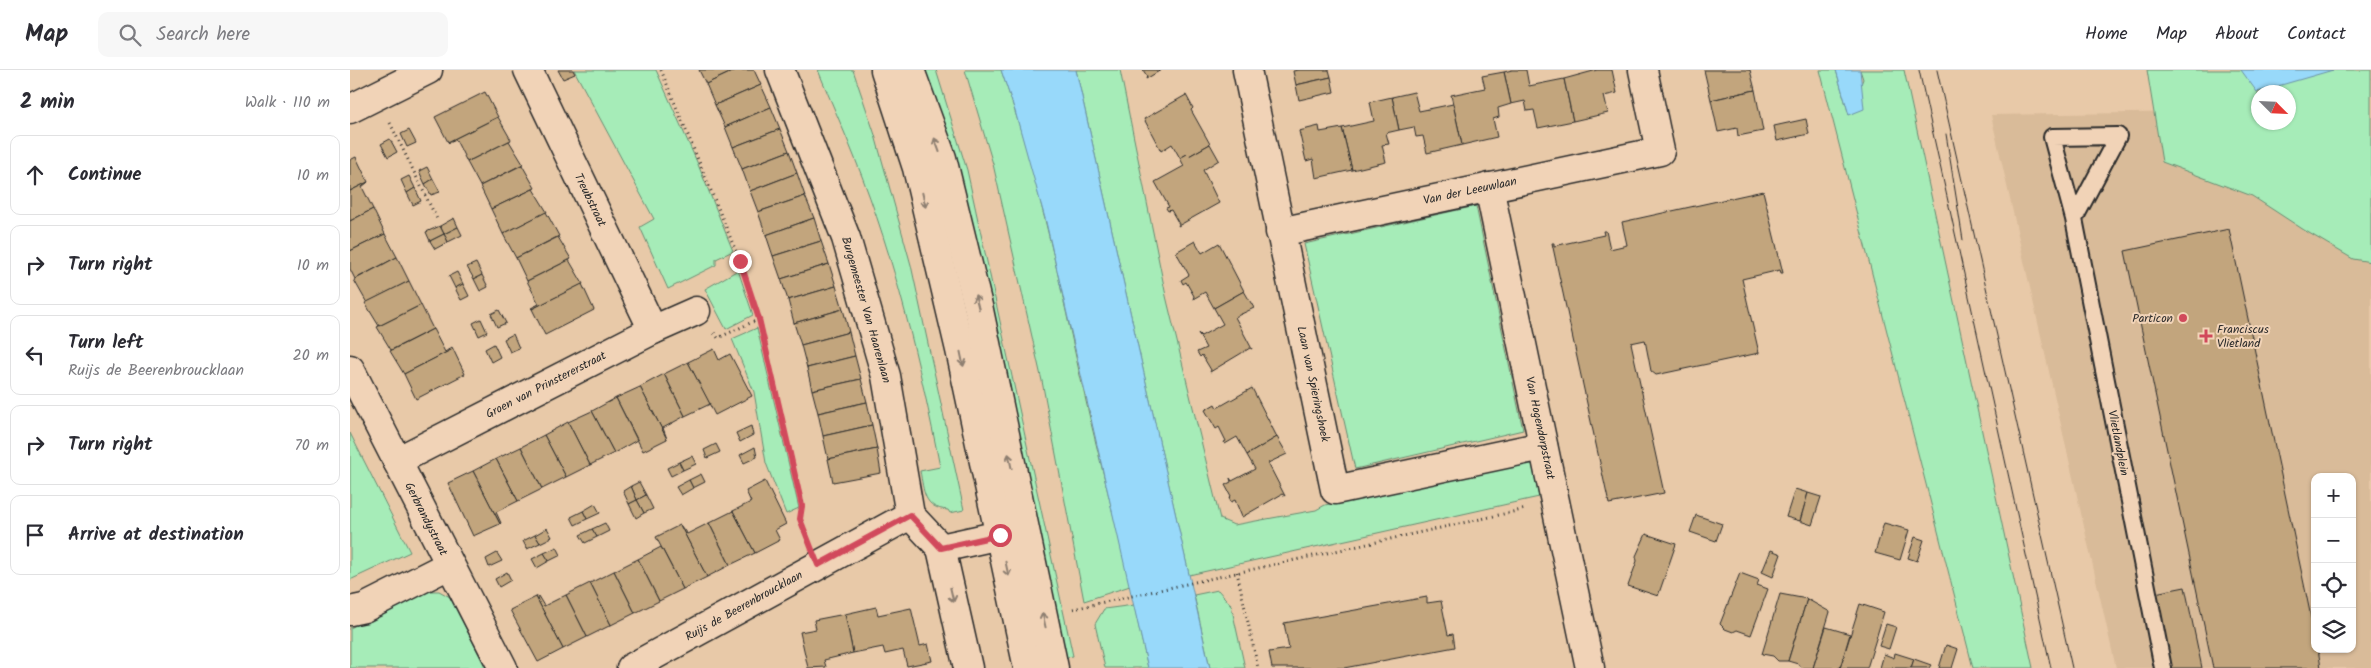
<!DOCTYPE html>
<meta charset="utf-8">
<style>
:root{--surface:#fff;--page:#f7f7f7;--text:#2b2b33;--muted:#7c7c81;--line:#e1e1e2}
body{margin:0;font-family:Kalam,sans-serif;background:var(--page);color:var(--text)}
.controls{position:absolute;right:15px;bottom:15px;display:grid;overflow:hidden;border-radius:10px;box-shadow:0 1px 4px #0004}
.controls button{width:45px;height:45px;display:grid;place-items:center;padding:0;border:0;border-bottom:1px solid var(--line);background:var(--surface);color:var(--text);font:25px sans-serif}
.compass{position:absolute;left:1901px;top:15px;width:45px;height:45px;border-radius:50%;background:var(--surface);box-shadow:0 1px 4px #0004;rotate:114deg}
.stop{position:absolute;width:15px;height:15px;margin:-11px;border:4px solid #d1495b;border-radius:50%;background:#fff}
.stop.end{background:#d1495b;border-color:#fff;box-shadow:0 1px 5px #0008}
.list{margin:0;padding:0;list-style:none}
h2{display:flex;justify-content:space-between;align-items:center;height:65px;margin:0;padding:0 20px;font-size:21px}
h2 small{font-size:16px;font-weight:400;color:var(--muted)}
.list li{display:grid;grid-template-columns:32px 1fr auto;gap:15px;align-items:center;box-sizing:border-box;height:80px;margin:0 10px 10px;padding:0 10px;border:1px solid var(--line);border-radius:10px}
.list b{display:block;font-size:19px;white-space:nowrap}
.list p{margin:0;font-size:16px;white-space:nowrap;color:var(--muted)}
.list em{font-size:16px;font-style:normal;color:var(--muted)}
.icon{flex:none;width:28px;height:28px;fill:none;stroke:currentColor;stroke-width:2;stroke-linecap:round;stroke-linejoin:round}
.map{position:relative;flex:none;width:2021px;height:598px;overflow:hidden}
header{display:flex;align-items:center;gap:30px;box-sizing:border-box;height:70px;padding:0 25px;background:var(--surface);border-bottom:1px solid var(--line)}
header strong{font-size:24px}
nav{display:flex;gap:28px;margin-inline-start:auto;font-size:18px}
.search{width:350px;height:45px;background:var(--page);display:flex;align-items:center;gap:12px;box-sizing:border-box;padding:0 18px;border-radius:10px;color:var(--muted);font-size:19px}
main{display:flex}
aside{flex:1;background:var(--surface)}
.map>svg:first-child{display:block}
.built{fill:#d9bb99;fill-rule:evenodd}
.green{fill:#a6ecb8;stroke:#688c72;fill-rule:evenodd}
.water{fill:#98d9fa;stroke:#6c93a7}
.building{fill:#c2a57d;stroke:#2b2b2b}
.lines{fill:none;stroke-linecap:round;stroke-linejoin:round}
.lane-casing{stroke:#2b2b2b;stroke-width:20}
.street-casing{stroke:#2b2b2b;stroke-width:31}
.secondary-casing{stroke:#2b2b2b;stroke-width:31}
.path{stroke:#2b2b2b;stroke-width:3;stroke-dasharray:1 4;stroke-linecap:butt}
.lane{stroke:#f1d3b7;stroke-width:16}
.street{stroke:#f1d3b7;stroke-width:28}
.secondary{stroke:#f1d3b7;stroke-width:28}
.tram{stroke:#2b2b2b;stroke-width:1}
.oneway{stroke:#8e7f71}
.route{stroke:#d1495b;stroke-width:6}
.poi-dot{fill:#d1495b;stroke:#f1d3b7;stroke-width:2}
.labels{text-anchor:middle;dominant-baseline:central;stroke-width:4;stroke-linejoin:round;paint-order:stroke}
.street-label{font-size:12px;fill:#2b2b2b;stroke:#f1d3b7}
.poi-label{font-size:12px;fill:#2b2b2b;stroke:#f1d3b7;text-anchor:end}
</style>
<header>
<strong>Map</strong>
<div class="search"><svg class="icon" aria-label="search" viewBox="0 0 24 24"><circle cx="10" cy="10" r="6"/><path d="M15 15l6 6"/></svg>Search here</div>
<nav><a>Home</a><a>Map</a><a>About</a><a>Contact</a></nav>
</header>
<main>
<aside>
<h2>2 min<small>Walk · 110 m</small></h2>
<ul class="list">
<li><svg class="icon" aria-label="ahead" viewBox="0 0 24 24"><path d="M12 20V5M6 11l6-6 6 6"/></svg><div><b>Continue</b></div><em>10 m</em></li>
<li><svg class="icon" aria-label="right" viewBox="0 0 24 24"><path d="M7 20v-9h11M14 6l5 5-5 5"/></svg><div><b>Turn right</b></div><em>10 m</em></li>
<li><svg class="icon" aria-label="left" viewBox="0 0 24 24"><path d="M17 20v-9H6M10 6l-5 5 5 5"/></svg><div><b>Turn left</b><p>Ruijs de Beerenbroucklaan</p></div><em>20 m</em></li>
<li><svg class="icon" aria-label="right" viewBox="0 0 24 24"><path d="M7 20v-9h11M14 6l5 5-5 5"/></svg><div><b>Turn right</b></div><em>70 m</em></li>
<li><svg class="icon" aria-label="arrive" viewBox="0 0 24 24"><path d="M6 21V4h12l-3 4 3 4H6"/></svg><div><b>Arrive at destination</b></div></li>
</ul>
</aside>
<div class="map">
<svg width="2021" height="598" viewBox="0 0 2021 598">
<rect width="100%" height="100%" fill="#e8c9a8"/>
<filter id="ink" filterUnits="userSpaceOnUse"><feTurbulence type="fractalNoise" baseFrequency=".02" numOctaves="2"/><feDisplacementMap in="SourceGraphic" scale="10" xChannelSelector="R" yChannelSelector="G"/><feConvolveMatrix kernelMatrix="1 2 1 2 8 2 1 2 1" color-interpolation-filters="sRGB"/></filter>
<g filter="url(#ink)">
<path class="built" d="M1852 42 2021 125V598H1766L1641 45ZM1965 407H2002V579H1965Z"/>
<g class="green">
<polygon points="224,0 306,0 347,92 383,181 366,189 366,195 318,219 290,157 304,149"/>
<path d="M468 0H503L525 65 561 195 614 440 600 443 598 440C573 438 574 421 570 401L590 397C570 295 545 188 506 91 494 60 480 30 468 0Z"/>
<polygon points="569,0 586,0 617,100 723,586 712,588"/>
<path d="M615 0H651C686 98 707 200 729 301 745 373 764 444 780 516L734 531 692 311 643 94Z"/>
<polygon points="726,0 770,0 816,226 870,449 884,455 966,440 975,435 1182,393 1189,427 839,505"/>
<polygon points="1470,0 1486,0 1499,45 1513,9 1510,0 1554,0 1683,598 1623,598"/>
<path d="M1797 0H2021V192L2003 189 1954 160 1902 126 1812 92ZM1908 22H1938V52H1908Z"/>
<polygon points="1126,136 1173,360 1005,399 954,174"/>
<polygon points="388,200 403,245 376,259 355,219"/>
<polygon points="407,258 449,438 436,444 416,393 404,322 382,269"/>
<polygon points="0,363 60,482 0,510"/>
<polygon points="868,520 881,535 895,598 860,598 844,525"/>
<polygon points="77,521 89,521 100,527 136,598 0,598 0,558"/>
<polygon points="784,535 798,598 755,598 745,554 754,539"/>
</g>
<g class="water">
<polygon points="651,0 726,0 860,598 798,598 696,152 665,41"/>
<polygon points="1486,0 1510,0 1514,39 1499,45"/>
<polygon points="1891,0 1983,0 1907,22"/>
</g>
<g class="building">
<polygon points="208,0 223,0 225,4 213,9"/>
<polygon points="349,0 386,0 356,14"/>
<polygon points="386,0 404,0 411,15 365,35 356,14"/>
<polygon points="793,0 811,0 796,9 797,6"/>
<polygon points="949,0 979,0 981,7 946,15 943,1"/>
<polygon points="1162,0 1176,0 1179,16 1214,9 1223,51 1188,58 1184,40 1177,41 1175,31 1161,34 1154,2"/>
<polygon points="1247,0 1262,0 1267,23 1254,26 1258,43 1223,51 1214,9"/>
<polygon points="1354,0 1400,0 1405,20 1361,30"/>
<polygon points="1154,2 1161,34 1148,38 1149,47 1143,49 1147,67 1112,75 1101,25 1135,18 1132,6"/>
<polygon points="981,7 984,22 949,30 946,15"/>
<polygon points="411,15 421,37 375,57 365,35"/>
<polygon points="1405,20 1413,61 1388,66 1387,58 1368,62 1361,30"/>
<polygon points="135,22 148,47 98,72 85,47"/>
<polygon points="1064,22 1069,41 1103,34 1112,75 1077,83 1073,66 1066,67 1064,57 1049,60 1042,27"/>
<polygon points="836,25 843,38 841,40 860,74 839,86 837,84 830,88 822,74 811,81 794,49"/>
<polygon points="1042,27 1049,60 1036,63 1039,74 1032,75 1036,92 1002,100 992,58 1024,51 1020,32"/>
<polygon points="421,37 430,59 383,77 375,57"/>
<polygon points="148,47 161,70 117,92 106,70 99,73 98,72"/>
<polygon points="1456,49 1459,64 1427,71 1424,56"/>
<polygon points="969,56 970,62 992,58 1002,100 966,108 963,89 956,91 949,61"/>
<polygon points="430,59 439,81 392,99 383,77"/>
<polygon points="59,60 66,73 57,77 51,64"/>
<polygon points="40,69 47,82 38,87 31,74"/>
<polygon points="159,71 173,94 130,116 117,92"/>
<polygon points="860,74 869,90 853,100 869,133 828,156 829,154 821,140 818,141 816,138 819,137 805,112 834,96 830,88 837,84 839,86"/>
<polygon points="439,81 447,103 400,121 392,99"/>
<polygon points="6,87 18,112 0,121 0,90"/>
<polygon points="172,95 185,118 141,139 130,116"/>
<polygon points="77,97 83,109 75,114 69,101"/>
<polygon points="447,103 455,126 408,142 400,121"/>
<polygon points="59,106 65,118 57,123 51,110"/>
<polygon points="83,109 90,122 81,125 75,114"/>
<polygon points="18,112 12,117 23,139 0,151 0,121"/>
<polygon points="65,118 71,131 63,135 57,123"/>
<polygon points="183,119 197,142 153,164 141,139"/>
<polygon points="1413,121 1433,203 1431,203 1430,200 1392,209 1409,283 1306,305 1301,301 1295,270 1281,273 1314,423 1259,434 1202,173 1204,173 1204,176 1254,165 1253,161 1256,161 1260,179 1277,175 1272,152"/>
<polygon points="455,126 464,148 416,165 408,142"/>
<polygon points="23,139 35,164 0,181 0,151"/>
<polygon points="196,142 209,166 166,188 153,164"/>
<polygon points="104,148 108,157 94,164 90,156"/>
<polygon points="464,148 471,171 423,186 416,165"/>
<polygon points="90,156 94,164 80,171 76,162"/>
<polygon points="108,157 112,165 98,172 94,164"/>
<polygon points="1879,159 1965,566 1965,579 1968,579 1971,598 1863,598 1775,181"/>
<polygon points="35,164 47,187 5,209 0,199 0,181"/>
<polygon points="94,164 98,172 85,179 80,171"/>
<polygon points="208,167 221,189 177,211 166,188"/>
<polygon points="471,171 479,194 431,209 423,186"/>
<polygon points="845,171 852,183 869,173 894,221 864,238 855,222 843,229 844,226 836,212 833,214 831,210 839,205 826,182"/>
<polygon points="47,187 59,211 17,233 4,210"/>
<polygon points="219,190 233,214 182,239 181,238 189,234 177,211"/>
<polygon points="126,193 132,205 124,209 117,197"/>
<polygon points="479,194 486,216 438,230 431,209"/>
<polygon points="107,202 113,214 105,218 99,206"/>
<polygon points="132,205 138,217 130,221 124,209"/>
<polygon points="59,211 71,235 29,256 15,233"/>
<polygon points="113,214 119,226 111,230 105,218"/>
<polygon points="232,214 244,240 195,265 182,239"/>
<polygon points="486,216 493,239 444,253 438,230"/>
<polygon points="894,221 904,238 885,247 902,279 900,278 860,302 861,300 852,285 850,287 847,282 856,278 848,263 851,266 873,254 864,238"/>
<polygon points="71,235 83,259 41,280 27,257"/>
<polygon points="493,239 499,262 451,275 444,253"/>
<polygon points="149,240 156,253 147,257 141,244"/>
<polygon points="131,249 137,262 129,266 123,253"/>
<polygon points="83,259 95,282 102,277 103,279 54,304 40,281"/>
<polygon points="499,262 505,286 457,298 451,275"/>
<polygon points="163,264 169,278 160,282 154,269"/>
<polygon points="144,274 150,287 141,292 135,279"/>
<polygon points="103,279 115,304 66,329 54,304"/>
<polygon points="364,279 369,290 380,284 402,326 365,345 338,292"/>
<polygon points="505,286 511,309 462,320 457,298"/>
<polygon points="338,292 360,334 335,346 314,304"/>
<polygon points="314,304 335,346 313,358 317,369 290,317"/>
<polygon points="511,309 517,332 468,343 462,320"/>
<polygon points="290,317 317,369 293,381 266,328"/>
<polygon points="902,318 927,367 897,385 887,367 875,374 874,372 876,371 869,357 866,359 855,340 865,334 867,338"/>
<polygon points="266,328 287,370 264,383 242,341"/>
<polygon points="517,332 522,355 473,366 468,343"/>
<polygon points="242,341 264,383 240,395 218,352"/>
<polygon points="218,352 240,395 216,407 194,365"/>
<polygon points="522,355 527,379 478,389 473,366"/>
<polygon points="401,356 403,365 390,372 386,363"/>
<polygon points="194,365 216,407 192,419 171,377"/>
<polygon points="927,367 937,384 918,393 935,426 932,424 892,447 885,430 881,432 879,428 881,426 875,415 881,412 880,408 882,411 905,399 897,385"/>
<polygon points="366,374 370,382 357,388 354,380"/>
<polygon points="171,377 192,419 168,431 146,389"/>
<polygon points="405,377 407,387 394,393 390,385"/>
<polygon points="527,379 531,403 483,412 478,389"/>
<polygon points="342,386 346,394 333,400 329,392"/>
<polygon points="146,389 168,431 146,442 151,453 150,454 123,401"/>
<polygon points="329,392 333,400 321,406 317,398"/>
<polygon points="123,401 150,454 123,466 98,413"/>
<polygon points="351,404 355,412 343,418 339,410"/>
<polygon points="339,410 343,418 331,425 326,417"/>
<polygon points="415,411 436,454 425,460 430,470 405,483 383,441 401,432 396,421"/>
<polygon points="289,412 296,425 287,430 281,416"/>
<polygon points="281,416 287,430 279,434 273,421"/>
<polygon points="1445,419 1458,423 1450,451 1436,447"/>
<polygon points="1458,423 1471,427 1462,455 1450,451"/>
<polygon points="296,425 303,439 294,443 287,430"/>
<polygon points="287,430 294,443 286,448 279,434"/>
<polygon points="245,434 250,443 237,449 233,441"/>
<polygon points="233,441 237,449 225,455 221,447"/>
<polygon points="383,441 405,483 380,495 359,453"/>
<polygon points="1346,445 1372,454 1366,471 1340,462"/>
<polygon points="255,453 259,461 247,467 242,459"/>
<polygon points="359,453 380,495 357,507 330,455 337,464"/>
<polygon points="1534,453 1559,460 1550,490 1525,483"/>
<polygon points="330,455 357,507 333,519 306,467"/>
<polygon points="197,458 202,467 190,473 185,465"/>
<polygon points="242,459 247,467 235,473 230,465"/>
<polygon points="1296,464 1326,474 1308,526 1278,516 1287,491 1286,486"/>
<polygon points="185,465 190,473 177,479 173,471"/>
<polygon points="1565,467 1574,470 1567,491 1558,488"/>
<polygon points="207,477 211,485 199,491 194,483"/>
<polygon points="311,477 333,519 309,531 288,489"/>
<polygon points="1421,480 1431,484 1423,507 1412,502"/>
<polygon points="147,483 152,491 139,497 136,489"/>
<polygon points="194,483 199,491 187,498 182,489"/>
<polygon points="288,489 309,531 285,543 264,501"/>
<polygon points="264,501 285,543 261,555 240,513"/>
<polygon points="157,502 161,510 149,517 145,509"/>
<polygon points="1390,503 1409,510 1407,515 1418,519 1401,565 1387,560 1383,562 1375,559 1370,554"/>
<polygon points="240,513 261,555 237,567 216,525"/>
<polygon points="1835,517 1852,598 1821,598 1805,523"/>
<polygon points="1430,524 1457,529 1438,591 1428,591 1423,586 1412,584"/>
<polygon points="216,525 237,567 213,579 186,527 188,526 194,536"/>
<polygon points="186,527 213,579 188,592 160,540"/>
<polygon points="1077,527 1077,533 1091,531 1098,565 1103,564 1105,577 994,598 922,598 919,582 939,579 934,553"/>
<polygon points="1457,529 1480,542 1463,598 1453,598 1448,594 1438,591"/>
<polygon points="1510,534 1534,542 1525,572 1517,598 1490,598"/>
<polygon points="526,537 528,545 561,538 570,576 578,574 582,591 557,596 553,580 535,584 533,577 503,583 495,544"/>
<polygon points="495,544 503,583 474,590 476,597 458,598 450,562 466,559 464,550"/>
<polygon points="1536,554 1546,557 1539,579 1529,576"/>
<polygon points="1476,557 1500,564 1490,598 1463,598"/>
<polygon points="1596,575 1608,579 1602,598 1589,598"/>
<polygon points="1545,583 1564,589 1561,598 1530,598 1534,584 1544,588"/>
<polygon points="1564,589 1581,595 1579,598 1561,598"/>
</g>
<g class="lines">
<defs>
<polyline id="lane" points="1724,149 1768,66 1702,67 1724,149 1813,598"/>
<g id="street">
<polyline points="178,0 303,260"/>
<polyline points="430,0 496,168 536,306 560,445 591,478 650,465 672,458"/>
<polyline points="897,0 985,420 1193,376"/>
<polyline points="0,39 78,0"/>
<polyline points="1139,117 1240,598"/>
<polyline points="930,162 1310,81 1293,0"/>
<polyline points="0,299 153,598"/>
<polyline points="47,391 303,260 346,241"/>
<polyline points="591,478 618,598"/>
<polyline points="0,541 14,538 99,495"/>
<polyline points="281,598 560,445"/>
</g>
<g id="secondary">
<polyline points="535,0 567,98 610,280 678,598"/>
<polyline points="560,0 592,88 629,240 704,598"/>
</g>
</defs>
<use href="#lane" class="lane-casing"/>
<use href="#street" class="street-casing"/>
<use href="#secondary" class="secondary-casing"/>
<g class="path">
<polyline points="311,0 390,191 409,249 452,436 450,449 457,467"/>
<polyline points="40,53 87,149"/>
<polyline points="364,263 368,268 409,249"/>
<polyline points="887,502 908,598"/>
<polyline points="723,539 1176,439"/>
</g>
<use href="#lane" class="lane"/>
<use href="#street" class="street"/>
<use href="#secondary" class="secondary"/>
<g class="tram">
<polyline points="1569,0 1701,598"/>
<polyline points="1587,0 1722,598"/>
<polyline points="1596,64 1613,170"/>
</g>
</g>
<defs><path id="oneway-shaft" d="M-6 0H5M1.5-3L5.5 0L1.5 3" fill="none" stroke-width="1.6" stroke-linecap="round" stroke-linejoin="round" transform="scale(1.25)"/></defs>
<g class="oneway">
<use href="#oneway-shaft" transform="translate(587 75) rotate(-110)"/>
<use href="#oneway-shaft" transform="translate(574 130) rotate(77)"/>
<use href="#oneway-shaft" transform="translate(627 232) rotate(-104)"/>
<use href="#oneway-shaft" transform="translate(612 289) rotate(78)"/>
<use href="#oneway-shaft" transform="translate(660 391) rotate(-102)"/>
<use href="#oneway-shaft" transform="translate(657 499) rotate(78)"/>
<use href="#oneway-shaft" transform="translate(602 525) rotate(77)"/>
<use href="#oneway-shaft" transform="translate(694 550) rotate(-102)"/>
</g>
</g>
<g class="lines" filter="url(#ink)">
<polyline class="route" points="390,191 409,249 452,436 450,449 468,495 560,445 591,478 650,465"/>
</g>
<g class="poi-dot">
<circle cx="1833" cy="248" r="5"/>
<path d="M1853.5 258.5h5v5h5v5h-5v5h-5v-5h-5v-5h5z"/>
</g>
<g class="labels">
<g class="street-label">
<text transform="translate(1120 121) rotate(-12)">Van der Leeuwlaan</text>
<text transform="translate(240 130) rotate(64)">Treubstraat</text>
<text transform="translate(516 240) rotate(74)">Burgemeester Van Haarenlaan</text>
<text transform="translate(963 314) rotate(78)">Laan van Spieringshoek</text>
<text transform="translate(196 315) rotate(-27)">Groen van Prinstererstraat</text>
<text transform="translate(1190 358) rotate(78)">Van Hogendorpstraat</text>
<text transform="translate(1768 373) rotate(79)">Vlietlandplein</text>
<text transform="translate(76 449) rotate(63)">Gerbrandystraat</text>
<text transform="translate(394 536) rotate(-29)">Ruijs de Beerenbroucklaan</text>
</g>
<g class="poi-label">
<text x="1823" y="248">Particon</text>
<text x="1867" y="259" text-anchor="start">Franciscus<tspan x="1867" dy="14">Vlietland</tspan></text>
</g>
</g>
</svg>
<div class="controls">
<button>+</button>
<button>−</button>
<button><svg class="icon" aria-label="locate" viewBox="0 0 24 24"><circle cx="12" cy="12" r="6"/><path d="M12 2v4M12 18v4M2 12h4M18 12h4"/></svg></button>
<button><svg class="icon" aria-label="layers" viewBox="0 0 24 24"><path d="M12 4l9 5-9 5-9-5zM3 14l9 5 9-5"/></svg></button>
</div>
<svg class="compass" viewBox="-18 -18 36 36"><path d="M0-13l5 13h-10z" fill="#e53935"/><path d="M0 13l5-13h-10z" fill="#7c7c81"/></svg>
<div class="stop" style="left:650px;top:465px"></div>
<div class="stop end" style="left:390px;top:191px"></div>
</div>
</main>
